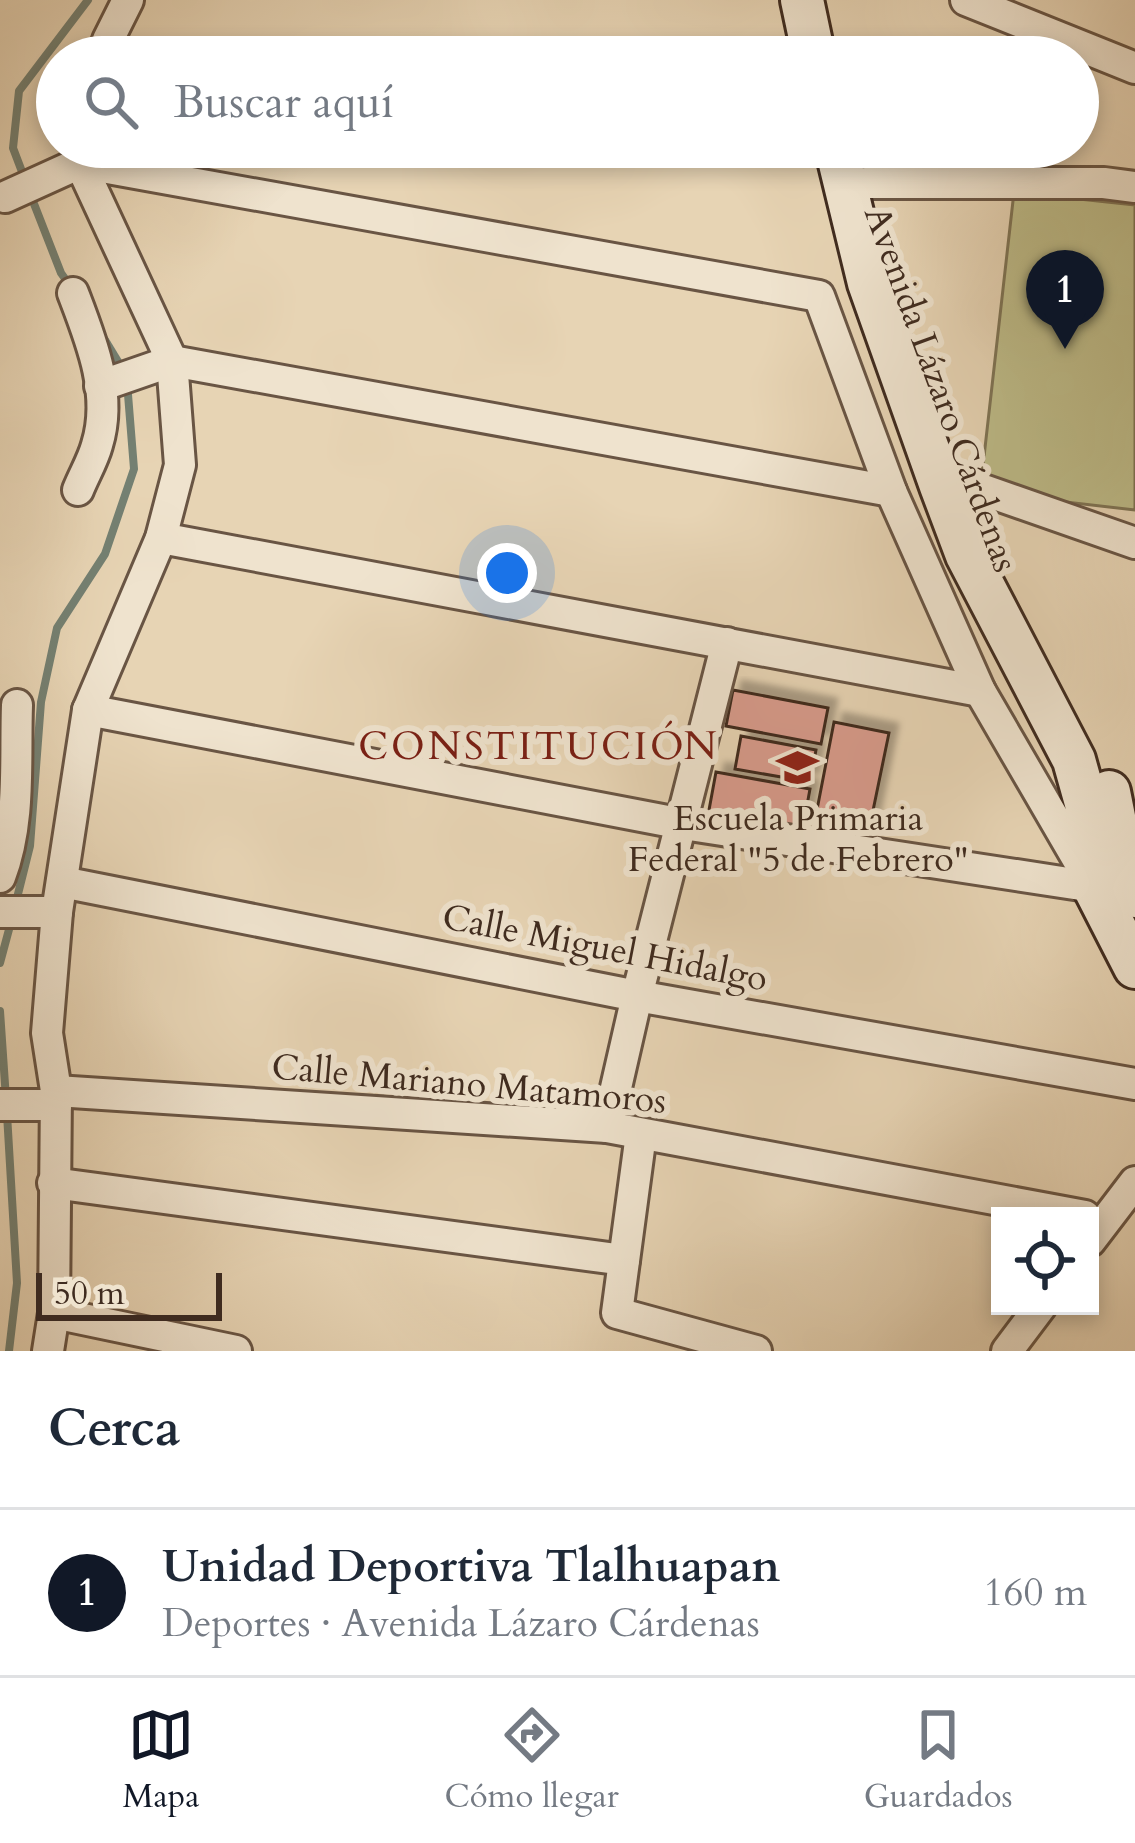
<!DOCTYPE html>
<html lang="es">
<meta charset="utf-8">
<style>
:root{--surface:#fff;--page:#f6f6f7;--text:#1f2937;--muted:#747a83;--line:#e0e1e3;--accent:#111827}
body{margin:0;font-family:Cardo,serif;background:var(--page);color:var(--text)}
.controls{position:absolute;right:36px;bottom:36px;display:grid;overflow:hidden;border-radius:0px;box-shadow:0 6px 18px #0003}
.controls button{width:108px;height:108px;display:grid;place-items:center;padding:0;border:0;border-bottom:3px solid var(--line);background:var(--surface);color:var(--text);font:60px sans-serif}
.scale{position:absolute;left:36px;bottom:30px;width:186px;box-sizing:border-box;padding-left:12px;border:6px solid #3f2b1f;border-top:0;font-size:33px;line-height:42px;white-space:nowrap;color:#3f2b1f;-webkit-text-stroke:9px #efe3ce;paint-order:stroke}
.you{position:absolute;left:507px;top:573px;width:42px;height:42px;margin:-30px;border:9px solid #fff;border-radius:50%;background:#1a73e8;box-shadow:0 0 0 18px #1a73e833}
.badge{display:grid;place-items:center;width:78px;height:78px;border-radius:50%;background:var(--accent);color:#fff;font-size:39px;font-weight:700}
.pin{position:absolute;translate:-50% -99px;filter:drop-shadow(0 3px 6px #0008)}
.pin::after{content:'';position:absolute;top:63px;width:42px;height:36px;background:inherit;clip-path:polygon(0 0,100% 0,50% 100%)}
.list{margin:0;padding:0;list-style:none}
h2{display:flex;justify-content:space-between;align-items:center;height:156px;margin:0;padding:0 48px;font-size:51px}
h2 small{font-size:39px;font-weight:400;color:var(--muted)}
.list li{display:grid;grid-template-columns:78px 1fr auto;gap:36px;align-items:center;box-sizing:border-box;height:168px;padding:0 48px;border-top:3px solid var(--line)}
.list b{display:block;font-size:45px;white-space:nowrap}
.list p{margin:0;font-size:39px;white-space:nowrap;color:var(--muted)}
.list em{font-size:39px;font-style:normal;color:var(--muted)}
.icon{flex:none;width:66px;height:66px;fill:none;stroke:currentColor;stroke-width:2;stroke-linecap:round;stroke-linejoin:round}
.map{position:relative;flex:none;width:1135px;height:1351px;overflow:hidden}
.search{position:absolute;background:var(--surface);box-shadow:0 6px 18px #0003;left:36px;right:36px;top:36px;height:132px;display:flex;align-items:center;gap:30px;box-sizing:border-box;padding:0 42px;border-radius:66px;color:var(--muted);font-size:45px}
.sheet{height:324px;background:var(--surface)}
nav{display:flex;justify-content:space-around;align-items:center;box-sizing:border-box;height:168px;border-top:3px solid var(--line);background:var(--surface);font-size:33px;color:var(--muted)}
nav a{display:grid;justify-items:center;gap:6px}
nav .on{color:var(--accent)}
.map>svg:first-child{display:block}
.green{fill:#bdbb88;stroke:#7e7354;stroke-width:3}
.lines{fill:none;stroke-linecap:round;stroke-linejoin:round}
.stream{stroke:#748072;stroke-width:8}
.building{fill:#d89b8c;stroke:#3f2b1f;stroke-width:3;filter:url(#shadow)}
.street-casing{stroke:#695544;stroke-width:36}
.secondary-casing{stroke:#3f2b1f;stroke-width:48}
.street{stroke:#efe3ce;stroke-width:30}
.secondary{stroke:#efe3ce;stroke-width:42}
.labels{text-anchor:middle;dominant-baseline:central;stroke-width:12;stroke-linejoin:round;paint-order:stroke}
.street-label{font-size:36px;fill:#3f2b1f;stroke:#efe3ce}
.poi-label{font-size:36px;fill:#3f2b1f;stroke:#efe3ce}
.neighbourhood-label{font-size:39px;letter-spacing:3px;fill:#7a1f14;stroke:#efe3ce}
</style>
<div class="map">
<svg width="1135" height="1351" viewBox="0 0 1135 1351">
<defs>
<filter id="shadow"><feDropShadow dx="9" dy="-9" stdDeviation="3" flood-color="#0004"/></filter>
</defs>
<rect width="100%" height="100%" fill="#e7d4b4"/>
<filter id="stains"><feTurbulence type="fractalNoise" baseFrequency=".00167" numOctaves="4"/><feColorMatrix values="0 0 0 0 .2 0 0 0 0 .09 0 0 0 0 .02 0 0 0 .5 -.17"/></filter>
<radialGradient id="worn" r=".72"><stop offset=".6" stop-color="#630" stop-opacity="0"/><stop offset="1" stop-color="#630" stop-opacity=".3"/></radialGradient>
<polygon class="green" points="1014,192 1135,205 1135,510 980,492"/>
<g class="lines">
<g class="stream">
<polyline points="24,177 13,148 19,91 88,0"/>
<polyline points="29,191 61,273 71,287"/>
<polyline points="105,340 122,368"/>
<polyline points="16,902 30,846 41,702 57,628 105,554 134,469 127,382"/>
<polyline points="0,963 11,922"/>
<polyline points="0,1011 6,1099"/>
<polyline points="7,1114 17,1283 9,1351"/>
</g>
</g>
<g class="building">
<polygon points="733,690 828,708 821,744 726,726"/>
<polygon points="834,722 889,733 869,830 815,820"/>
<polygon points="741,736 816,750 810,782 735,769"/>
<polygon points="716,772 810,789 803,827 709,810"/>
</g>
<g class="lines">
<defs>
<g id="street">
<polyline points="966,0 1135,68"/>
<polyline points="103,57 108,40 128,0"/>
<polyline points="865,183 1104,183 1135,187"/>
<polyline points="5,197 80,163 819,296 891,491 980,691 1088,877"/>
<path d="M73 293C91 340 113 394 97 445 93 460 84 475 78 490"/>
<polyline points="100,386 172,361 891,491"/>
<polyline points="969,485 1135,543"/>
<polyline points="161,538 980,691"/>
<polyline points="88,710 683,824 1094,887 1103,884"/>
<path d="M0 877C21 822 15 762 17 705"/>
<polyline points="62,882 637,996 1135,1084"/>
<polyline points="0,912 57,912"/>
<polyline points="56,1091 607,1127 1085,1216"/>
<polyline points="0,1105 56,1105"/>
<polyline points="607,1127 637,996 727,643"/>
<polyline points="641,1134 617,1313 756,1351"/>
<polyline points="53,1183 624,1260"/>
<polyline points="1090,1241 1135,1182"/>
<polyline points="54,1313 236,1351"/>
<polyline points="48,1351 54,1313 56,1091 47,1033 57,912 88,710 161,538 180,465 172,361 80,163 81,151"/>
<polyline points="1007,1351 1041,1306"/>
</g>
<g id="secondary">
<polyline points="802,0 814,57"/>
<polyline points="836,147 869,283 941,486 967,555 1074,760 1086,803 1094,887 1135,967"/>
<polyline points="1109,792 1126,877 1135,896"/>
</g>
</defs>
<use href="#street" class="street-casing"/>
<use href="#secondary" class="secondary-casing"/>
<use href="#street" class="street"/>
<use href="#secondary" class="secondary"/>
</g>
<defs>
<symbol id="school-bare" viewBox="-9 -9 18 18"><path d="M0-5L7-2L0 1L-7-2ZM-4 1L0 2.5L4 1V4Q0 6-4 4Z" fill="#8f2418" stroke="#efe3ce" stroke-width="2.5" paint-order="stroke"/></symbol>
</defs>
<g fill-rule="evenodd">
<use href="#school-bare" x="768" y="738" width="59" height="59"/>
</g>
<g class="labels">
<g class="street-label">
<text transform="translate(941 389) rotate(70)">Avenida Lázaro Cárdenas</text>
<text transform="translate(605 948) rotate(11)">Calle Miguel Hidalgo</text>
<text transform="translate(469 1084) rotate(5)">Calle Mariano Matamoros</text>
</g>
<g class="poi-label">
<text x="798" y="818">Escuela Primaria<tspan x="798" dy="41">Federal "5 de Febrero"</tspan></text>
</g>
<g class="neighbourhood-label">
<text x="539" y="746">CONSTITUCIÓN</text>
</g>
</g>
<rect width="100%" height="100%" filter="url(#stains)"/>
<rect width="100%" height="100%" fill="url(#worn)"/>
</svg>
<div class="controls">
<button><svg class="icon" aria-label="locate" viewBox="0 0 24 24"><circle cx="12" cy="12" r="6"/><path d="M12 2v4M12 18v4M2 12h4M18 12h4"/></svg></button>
</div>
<div class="scale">50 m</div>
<div class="you"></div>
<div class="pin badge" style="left:1065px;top:349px">1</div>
<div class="search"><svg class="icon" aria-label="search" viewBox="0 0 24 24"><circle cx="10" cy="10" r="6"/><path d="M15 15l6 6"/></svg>Buscar aquí</div>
</div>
<section class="sheet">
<h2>Cerca<small></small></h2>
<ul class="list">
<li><span class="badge">1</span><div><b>Unidad Deportiva Tlalhuapan</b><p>Deportes · Avenida Lázaro Cárdenas</p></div><em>160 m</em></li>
</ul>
</section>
<nav>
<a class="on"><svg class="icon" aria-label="map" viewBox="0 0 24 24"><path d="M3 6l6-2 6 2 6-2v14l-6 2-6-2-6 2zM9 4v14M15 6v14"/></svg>Mapa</a>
<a><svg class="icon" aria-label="directions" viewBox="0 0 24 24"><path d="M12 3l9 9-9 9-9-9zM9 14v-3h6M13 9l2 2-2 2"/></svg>Cómo llegar</a>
<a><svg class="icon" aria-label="saved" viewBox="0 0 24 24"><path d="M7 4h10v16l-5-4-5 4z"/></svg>Guardados</a>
</nav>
